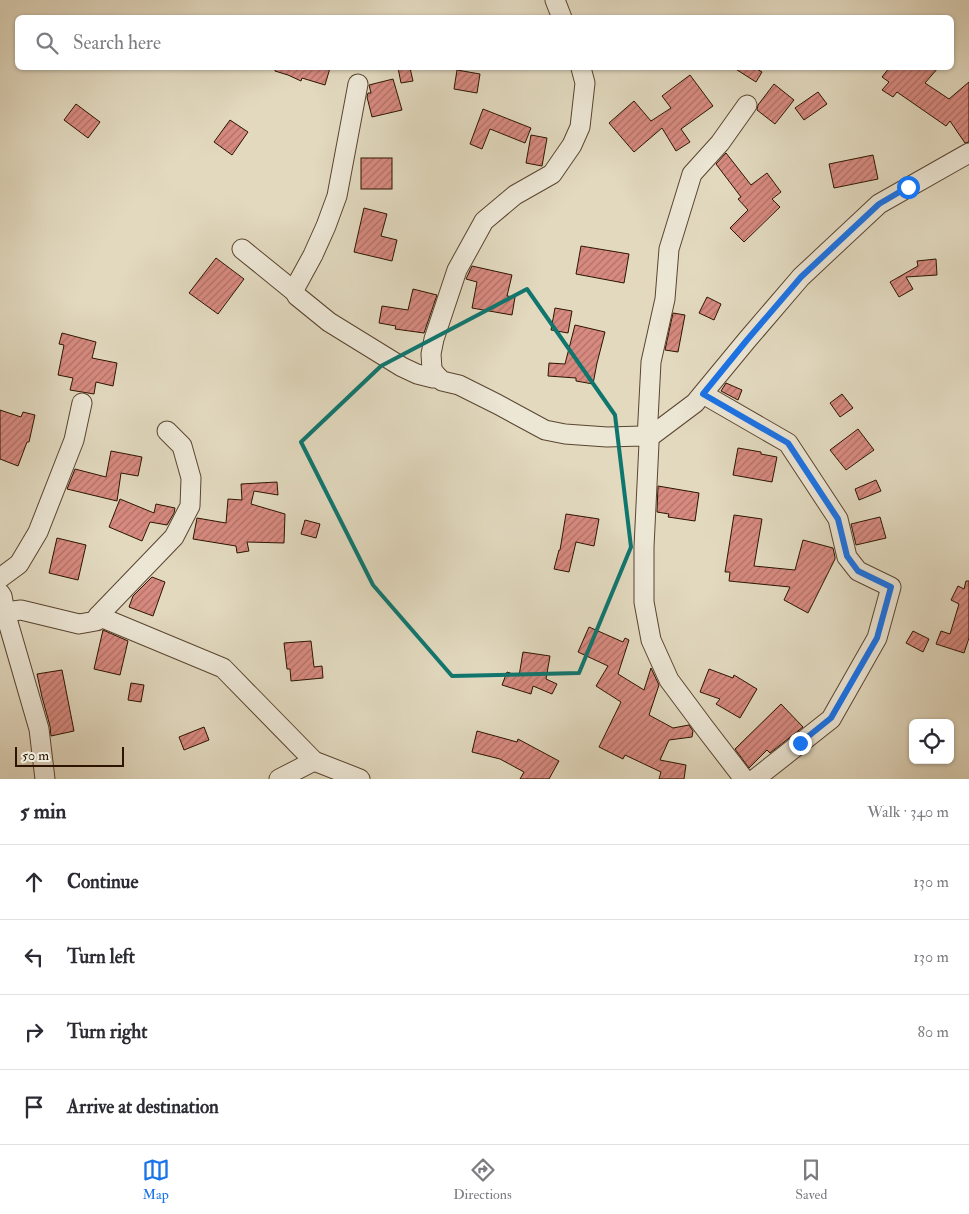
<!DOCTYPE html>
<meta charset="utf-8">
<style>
:root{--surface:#fff;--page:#f2f2f3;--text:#2b2b33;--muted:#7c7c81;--line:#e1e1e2;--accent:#1a73e8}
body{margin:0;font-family:"IM FELL Double Pica",serif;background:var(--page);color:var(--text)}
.controls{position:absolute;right:15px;bottom:15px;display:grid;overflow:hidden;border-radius:8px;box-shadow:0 1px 4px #0004}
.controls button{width:45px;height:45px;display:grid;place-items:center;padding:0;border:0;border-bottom:1px solid var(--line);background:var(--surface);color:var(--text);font:25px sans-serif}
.scale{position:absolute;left:15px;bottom:12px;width:109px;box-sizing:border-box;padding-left:5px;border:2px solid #2c1400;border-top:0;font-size:14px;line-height:18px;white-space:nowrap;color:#2c1400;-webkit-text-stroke:4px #ece6d5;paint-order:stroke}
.stop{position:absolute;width:15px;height:15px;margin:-11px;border:4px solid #1a73e8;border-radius:50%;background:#fff}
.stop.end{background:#1a73e8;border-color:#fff;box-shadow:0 1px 5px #0008}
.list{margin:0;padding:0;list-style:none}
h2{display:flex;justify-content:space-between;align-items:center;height:65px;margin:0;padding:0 20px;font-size:21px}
h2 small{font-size:16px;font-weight:400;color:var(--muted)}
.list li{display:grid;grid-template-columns:32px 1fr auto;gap:15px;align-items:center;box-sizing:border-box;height:75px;padding:0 20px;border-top:1px solid var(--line)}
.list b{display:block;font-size:19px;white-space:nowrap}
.list em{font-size:16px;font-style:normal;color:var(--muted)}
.icon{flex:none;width:28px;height:28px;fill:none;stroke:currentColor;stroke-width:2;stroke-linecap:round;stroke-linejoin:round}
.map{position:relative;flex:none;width:969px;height:779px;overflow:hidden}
.search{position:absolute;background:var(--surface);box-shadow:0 1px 4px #0004;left:15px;right:15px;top:15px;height:55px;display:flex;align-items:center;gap:12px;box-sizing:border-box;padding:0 18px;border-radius:8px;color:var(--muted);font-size:19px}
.sheet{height:365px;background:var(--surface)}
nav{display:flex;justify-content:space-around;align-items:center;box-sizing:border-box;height:70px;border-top:1px solid var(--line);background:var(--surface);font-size:14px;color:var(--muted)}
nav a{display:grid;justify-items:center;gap:2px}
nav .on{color:var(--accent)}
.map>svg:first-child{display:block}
.building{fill:url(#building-hatch);stroke:#2c1400}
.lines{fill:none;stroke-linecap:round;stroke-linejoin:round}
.minor-casing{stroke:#5a4530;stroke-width:21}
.minor{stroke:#ece6d5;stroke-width:19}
.route{stroke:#1a73e8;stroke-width:6}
.marked{fill:none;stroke:#0f766e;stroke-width:4;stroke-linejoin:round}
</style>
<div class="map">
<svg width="969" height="779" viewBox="0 0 969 779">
<defs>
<pattern id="building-hatch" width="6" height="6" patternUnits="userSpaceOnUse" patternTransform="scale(1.25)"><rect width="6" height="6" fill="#d78a80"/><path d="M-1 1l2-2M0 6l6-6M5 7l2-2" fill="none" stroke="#af7066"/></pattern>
</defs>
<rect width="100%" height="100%" fill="#e2d9bf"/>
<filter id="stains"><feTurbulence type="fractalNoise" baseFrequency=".004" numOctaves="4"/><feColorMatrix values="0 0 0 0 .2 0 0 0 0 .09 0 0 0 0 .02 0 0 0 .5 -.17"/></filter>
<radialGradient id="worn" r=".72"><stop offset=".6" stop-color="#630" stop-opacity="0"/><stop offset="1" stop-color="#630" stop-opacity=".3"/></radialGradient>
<g class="building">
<polygon points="273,68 330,68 325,85 302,78 301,81 288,75 275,71 275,69"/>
<polygon points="398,68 410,68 413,81 401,83"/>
<polygon points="734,68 755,68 762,72 756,82"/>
<polygon points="889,68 938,68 925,83 949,99 969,82 969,142 965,143 950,121 946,126 897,92 893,97 882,90 889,82 882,77"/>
<polygon points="457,70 480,74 477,93 454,89"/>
<polygon points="690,75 713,106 681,129 690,142 676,151 662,128 634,152 609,123 634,101 651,121 671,108 662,96"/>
<polygon points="393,79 402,110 372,117 367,97 368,93 371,93 369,85"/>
<polygon points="774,84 794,100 775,124 757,110 758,105"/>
<polygon points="818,92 827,104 804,120 795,108"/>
<polygon points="76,104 100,122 88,138 64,120"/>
<polygon points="483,109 531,128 525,143 490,129 482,149 470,144"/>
<polygon points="230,120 248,132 232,155 214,142"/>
<polygon points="531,135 547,138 542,166 526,163"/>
<polygon points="726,153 751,185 767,173 781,192 772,199 780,207 744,242 730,228 748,210 738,199 741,197 716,164"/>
<polygon points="873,155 878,179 834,188 829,164"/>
<rect x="361" y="158" width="31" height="31"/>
<polygon points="364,208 387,214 381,236 397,240 392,261 354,252"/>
<polygon points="581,246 629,254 624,283 576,274"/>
<polygon points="216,258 244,279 218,314 189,293"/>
<polygon points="936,259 937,275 906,277 913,289 899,297 890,282 918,266 917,261"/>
<polygon points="472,266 512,275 507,296 515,297 512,315 472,308 477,282 466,279"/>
<polygon points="413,289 437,295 424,333 395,329 396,326 379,323 382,306 408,310"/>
<polygon points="707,297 721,304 714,320 699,313"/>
<polygon points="555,308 572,311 568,333 551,330"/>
<polygon points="673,313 685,315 678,352 665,350"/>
<polygon points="575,325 605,332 597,363 593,384 576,381 576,378 548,376 549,363 565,364"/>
<polygon points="62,333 96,342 92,358 117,363 113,386 96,382 94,394 70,390 73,378 58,375 64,345 59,344"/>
<polygon points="726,383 742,390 738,400 721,391"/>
<polygon points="842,394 853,408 840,417 830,403"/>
<polygon points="0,410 21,417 23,412 35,415 29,442 27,442 18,466 0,459"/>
<polygon points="858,429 874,450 846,470 830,450"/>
<polygon points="738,448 761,452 761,454 777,457 772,482 733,475"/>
<polygon points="111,451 142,457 138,476 121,473 117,501 67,489 75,469 106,477"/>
<polygon points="876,480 881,491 859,500 855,489"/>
<polygon points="277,482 278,495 254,491 251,504 285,514 284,543 247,542 249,551 237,553 236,546 193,539 197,518 226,523 228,499 242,500 241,484"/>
<polygon points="658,486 699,493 695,521 668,517 669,514 657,512"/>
<polygon points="120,499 154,513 156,504 175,508 174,513 167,525 150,522 142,541 109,527"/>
<polygon points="566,514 599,519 594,546 576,542 569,572 554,569 559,550 560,550"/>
<polygon points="734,515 762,519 754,566 795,570 803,540 833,548 835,557 835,559 808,613 784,600 790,587 729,581 730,572 725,572"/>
<polygon points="880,517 886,538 856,545 851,524"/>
<polygon points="305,520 320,524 316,538 301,534"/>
<polygon points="57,538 86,545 78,580 49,573"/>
<polygon points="152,577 165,582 153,616 129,607 133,596"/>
<polygon points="966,581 969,581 969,638 964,653 936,644 941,631 950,634 959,604 951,600 958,586 964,589"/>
<polygon points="589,627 623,642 625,638 629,640 618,674 644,690 651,668 659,685 649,715 673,728 689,725 693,731 692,737 669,740 660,760 686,765 684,779 659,779 661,772 625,755 623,759 599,747 621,702 596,686 608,666 578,652"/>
<polygon points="103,630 128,641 120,675 94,669"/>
<polygon points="913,631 929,639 923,652 906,643"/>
<polygon points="311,641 314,667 322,666 323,678 291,681 290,669 287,669 284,643"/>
<polygon points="523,652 550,656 546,679 557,684 552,694 533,686 531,694 502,685 507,672 519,676"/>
<polygon points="709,669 733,678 734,675 757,689 740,718 716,704 720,699 700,692"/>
<polygon points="62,670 74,731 51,736 50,726 42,697 37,674"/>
<polygon points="131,683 144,685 141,702 128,700"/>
<polygon points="781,704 803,727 770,753 767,750 749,768 735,749"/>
<polygon points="204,727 209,740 184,750 179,737"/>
<polygon points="477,731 517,742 518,739 559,761 549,779 520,779 524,772 500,759 472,752"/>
</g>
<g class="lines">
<defs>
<g id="minor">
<polyline points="555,0 562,18"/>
<polyline points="581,68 585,83 580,127 572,145 552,174 515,195 484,221 457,270 434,339 431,354 432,369 435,374 442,381 459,385 497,404 545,430 565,434 607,437 642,436 647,439 649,443 644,547 644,602 651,640 669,680 704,727 744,779"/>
<polyline points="358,84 337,196 326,226 313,255 295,288 295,292 297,296 329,322 402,367 417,374 433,378 435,374"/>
<polyline points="242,249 295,292"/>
<polyline points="703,394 788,443 838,519 847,557 858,571 891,587 877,638 831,719 755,779"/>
<polyline points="647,439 695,403 747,340 801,277 879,204 969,153"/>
<polyline points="647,439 651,362 665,299 669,249 692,174 720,143 747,105"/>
<polyline points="0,578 19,564 38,532 74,440 82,403"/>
<polyline points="0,593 2,596 5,612 39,729 45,779"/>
<polyline points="5,612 21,610 79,624 96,621 98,616 174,537 190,506 191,478 182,446 167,431"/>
<polyline points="98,616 223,668 314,761 360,779"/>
<polyline points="279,779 314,761"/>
</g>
</defs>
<use href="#minor" class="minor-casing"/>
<use href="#minor" class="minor"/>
</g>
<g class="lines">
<polyline class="route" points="800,743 831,718 877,638 891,587 858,571 847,556 838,519 788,443 703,394 747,340 801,277 879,204 908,187"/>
</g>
<path class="marked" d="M527 289 615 415 631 547 579 673 452 676 373 585 301 442 381 366Z"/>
<rect width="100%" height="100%" filter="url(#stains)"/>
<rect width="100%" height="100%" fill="url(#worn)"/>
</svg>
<div class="controls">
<button><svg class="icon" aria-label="locate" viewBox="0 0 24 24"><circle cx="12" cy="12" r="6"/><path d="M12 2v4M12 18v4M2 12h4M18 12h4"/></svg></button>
</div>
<div class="scale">50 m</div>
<div class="stop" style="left:908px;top:187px"></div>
<div class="stop end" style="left:800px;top:743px"></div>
<div class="search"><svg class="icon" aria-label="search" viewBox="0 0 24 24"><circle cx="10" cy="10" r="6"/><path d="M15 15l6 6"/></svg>Search here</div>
</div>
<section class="sheet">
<h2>5 min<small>Walk · 340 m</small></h2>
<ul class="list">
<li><svg class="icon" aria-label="ahead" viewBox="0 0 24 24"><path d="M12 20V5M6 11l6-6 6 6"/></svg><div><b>Continue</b></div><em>130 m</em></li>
<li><svg class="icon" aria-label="left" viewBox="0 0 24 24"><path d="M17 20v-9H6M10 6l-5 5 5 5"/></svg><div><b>Turn left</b></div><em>130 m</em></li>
<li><svg class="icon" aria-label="right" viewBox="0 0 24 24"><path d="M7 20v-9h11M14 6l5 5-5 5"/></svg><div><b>Turn right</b></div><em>80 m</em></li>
<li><svg class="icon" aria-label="arrive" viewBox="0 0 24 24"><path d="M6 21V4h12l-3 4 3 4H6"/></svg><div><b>Arrive at destination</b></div></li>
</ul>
</section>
<nav>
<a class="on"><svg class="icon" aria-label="map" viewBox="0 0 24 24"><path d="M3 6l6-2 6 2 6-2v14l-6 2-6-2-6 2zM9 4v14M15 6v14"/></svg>Map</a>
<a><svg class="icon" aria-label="directions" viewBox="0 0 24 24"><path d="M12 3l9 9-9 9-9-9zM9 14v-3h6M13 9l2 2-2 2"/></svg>Directions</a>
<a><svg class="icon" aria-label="saved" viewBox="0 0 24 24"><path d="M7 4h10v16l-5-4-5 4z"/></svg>Saved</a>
</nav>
